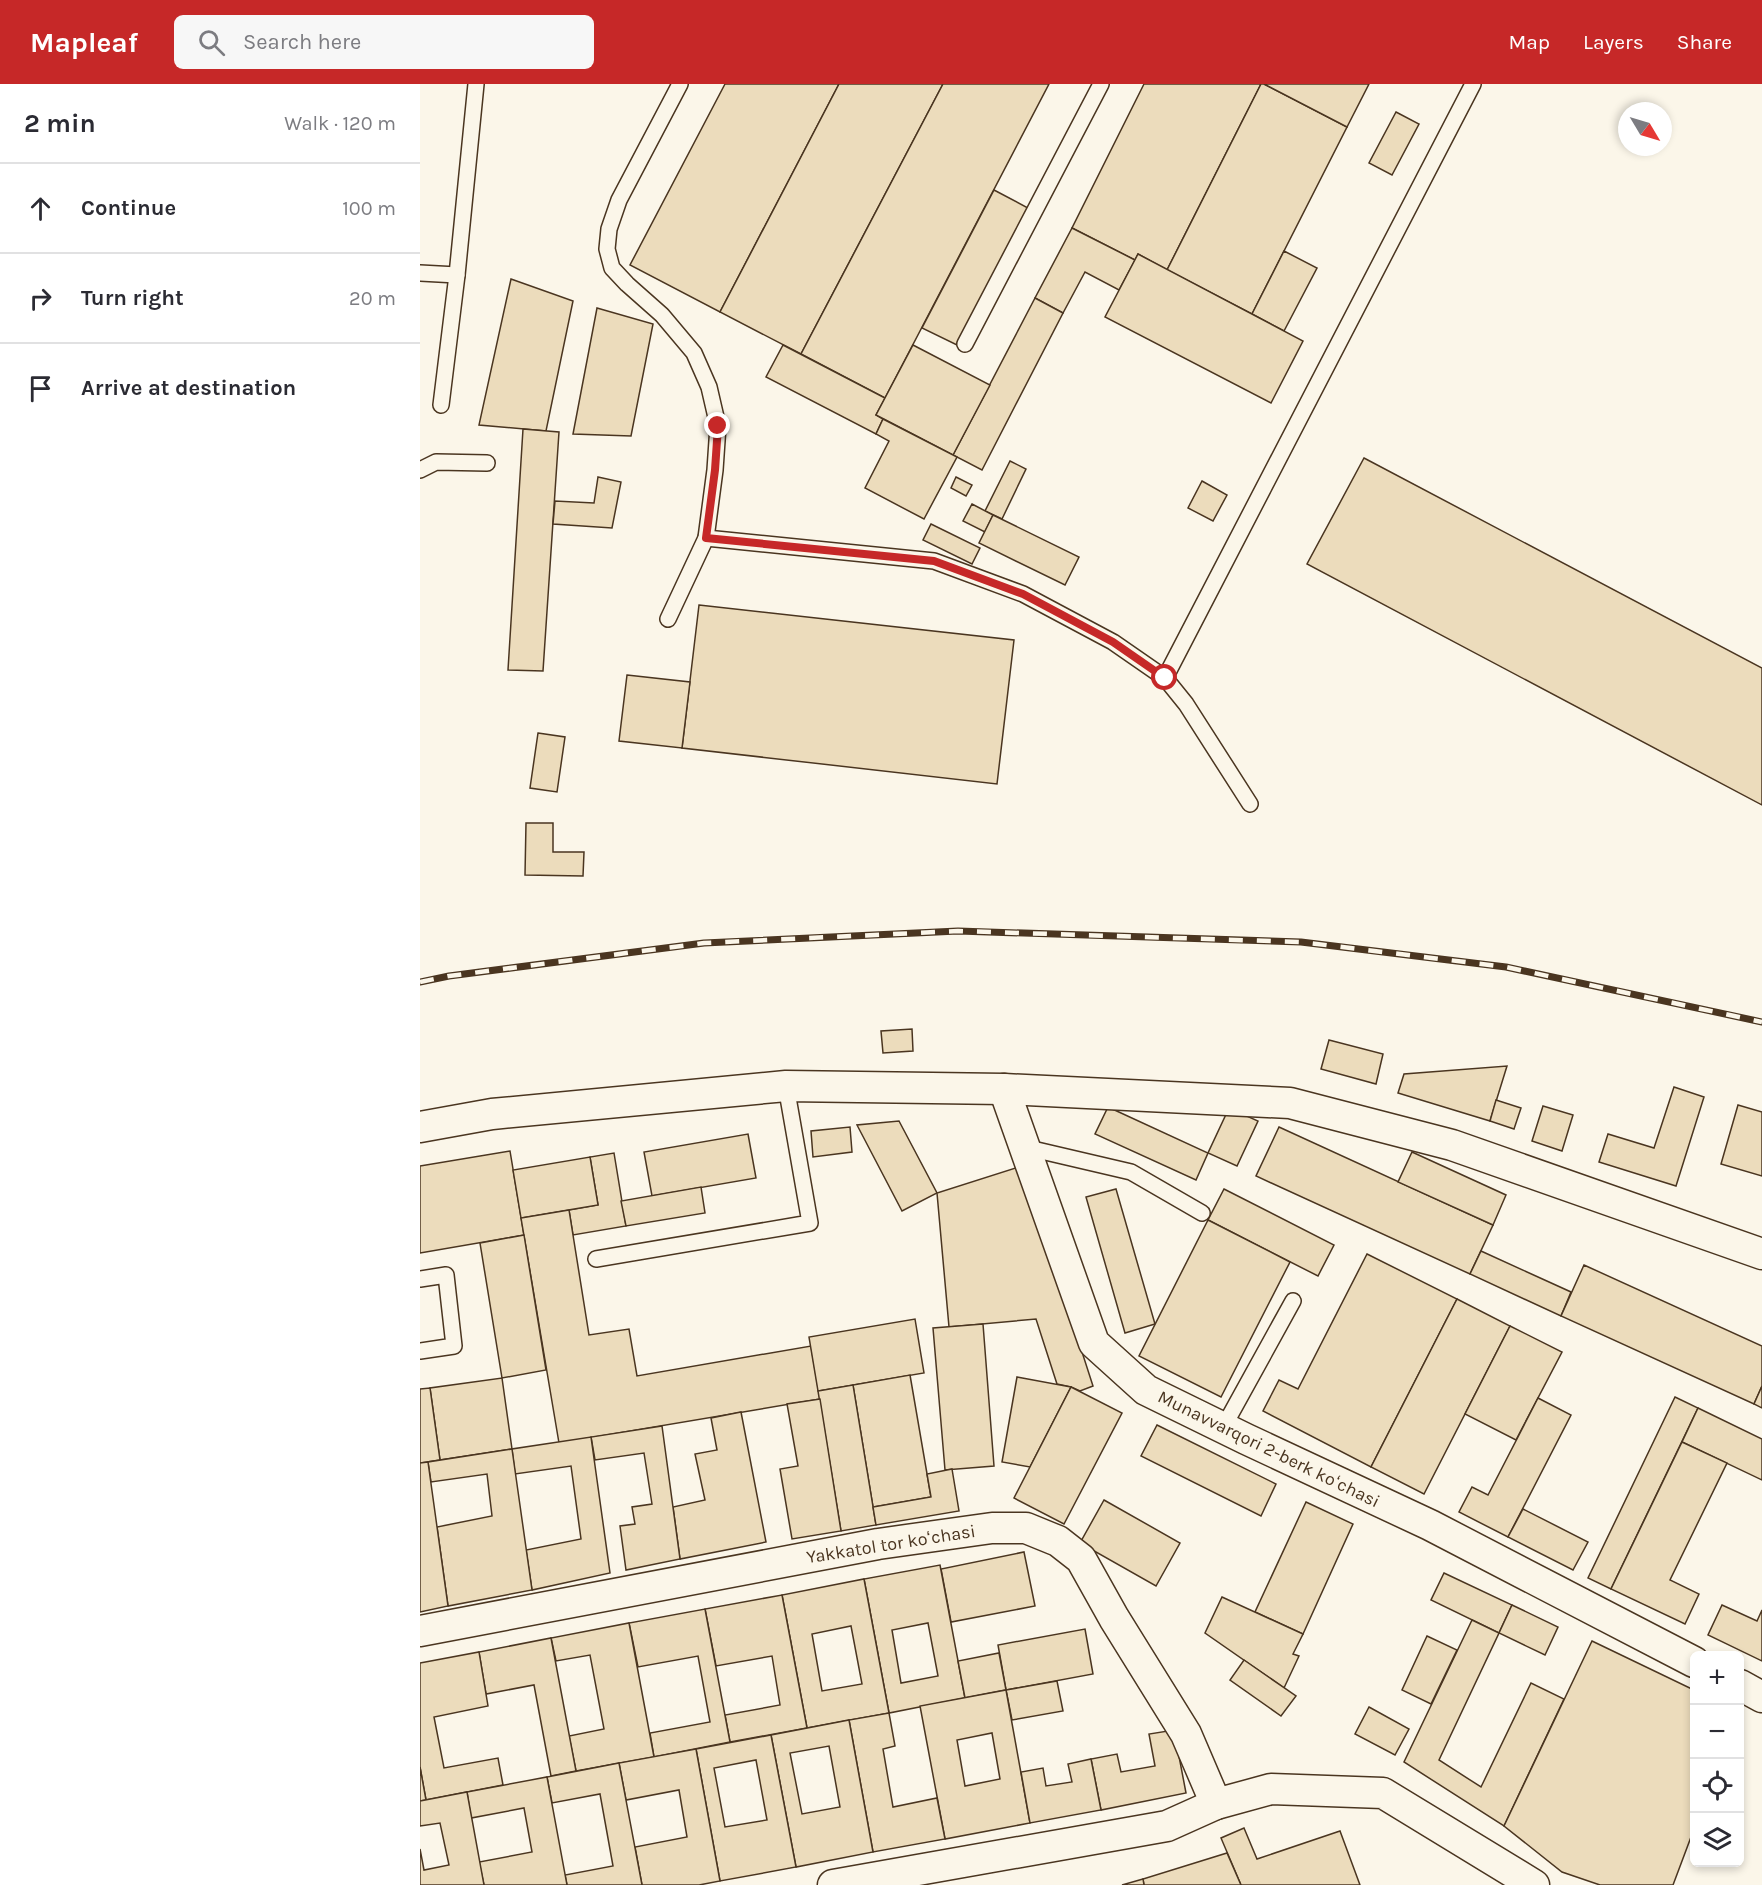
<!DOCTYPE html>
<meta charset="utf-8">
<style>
:root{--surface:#fff;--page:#f7f7f7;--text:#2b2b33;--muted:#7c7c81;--line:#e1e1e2;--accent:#c62828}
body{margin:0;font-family:Karla,sans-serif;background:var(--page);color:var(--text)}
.controls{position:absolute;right:18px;bottom:18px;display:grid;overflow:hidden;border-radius:9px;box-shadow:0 3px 9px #0003}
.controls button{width:54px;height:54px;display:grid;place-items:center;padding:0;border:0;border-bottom:2px solid var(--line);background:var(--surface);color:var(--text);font:30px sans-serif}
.compass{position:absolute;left:1198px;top:18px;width:54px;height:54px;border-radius:50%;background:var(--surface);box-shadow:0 3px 9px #0003;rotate:128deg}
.stop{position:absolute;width:18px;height:18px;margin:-14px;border:4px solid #c62828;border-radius:50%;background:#fff}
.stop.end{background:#c62828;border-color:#fff;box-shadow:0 2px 6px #0008}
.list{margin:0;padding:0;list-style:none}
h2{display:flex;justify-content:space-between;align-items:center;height:78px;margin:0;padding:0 24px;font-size:26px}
h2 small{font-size:20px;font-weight:400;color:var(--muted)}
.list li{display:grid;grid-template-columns:39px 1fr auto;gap:18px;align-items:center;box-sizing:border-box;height:90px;padding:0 24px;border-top:2px solid var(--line)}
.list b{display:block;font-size:22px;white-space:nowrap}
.list em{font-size:20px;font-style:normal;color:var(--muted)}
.icon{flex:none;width:33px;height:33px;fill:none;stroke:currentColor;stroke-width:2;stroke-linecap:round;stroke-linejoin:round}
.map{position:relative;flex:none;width:1342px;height:1801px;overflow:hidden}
header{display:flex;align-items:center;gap:36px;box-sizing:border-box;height:84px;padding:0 30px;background:var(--accent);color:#fff}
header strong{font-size:28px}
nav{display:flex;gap:33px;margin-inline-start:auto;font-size:21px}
.search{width:420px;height:54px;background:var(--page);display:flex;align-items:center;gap:15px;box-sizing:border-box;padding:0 21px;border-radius:9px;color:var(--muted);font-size:22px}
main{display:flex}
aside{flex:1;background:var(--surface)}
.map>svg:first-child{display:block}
.building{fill:#ecdcbc;stroke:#4a3520;stroke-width:1.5;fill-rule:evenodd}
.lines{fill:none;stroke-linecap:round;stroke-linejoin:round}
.lane-casing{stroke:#4a3520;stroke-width:18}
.street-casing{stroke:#4a3520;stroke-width:33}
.lane{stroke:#fbf6e9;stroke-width:15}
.street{stroke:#fbf6e9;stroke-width:30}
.rail-casing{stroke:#4a3520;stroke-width:7}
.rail{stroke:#fbf6e9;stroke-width:4.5;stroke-dasharray:14;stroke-linecap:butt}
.route{stroke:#c62828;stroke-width:8}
.labels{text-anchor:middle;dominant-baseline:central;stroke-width:4.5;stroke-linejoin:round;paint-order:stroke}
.street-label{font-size:18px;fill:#4a3520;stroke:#fbf6e9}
</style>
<header>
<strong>Mapleaf</strong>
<div class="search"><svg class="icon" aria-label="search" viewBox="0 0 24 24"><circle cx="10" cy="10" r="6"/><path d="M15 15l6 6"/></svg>Search here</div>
<nav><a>Map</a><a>Layers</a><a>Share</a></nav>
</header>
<main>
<aside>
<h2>2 min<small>Walk · 120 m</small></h2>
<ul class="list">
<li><svg class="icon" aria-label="ahead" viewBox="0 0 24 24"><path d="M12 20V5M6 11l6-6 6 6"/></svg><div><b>Continue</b></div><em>100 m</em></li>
<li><svg class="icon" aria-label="right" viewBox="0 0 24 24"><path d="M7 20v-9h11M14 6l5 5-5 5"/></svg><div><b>Turn right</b></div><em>20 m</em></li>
<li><svg class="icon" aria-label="arrive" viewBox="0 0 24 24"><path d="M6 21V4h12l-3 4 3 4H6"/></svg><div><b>Arrive at destination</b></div></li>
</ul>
</aside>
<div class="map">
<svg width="1342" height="1801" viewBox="0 0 1342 1801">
<rect width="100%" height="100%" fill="#fbf6e9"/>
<g class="building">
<polygon points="305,0 419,0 300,228 210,181"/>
<polygon points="419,0 523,0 381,270 300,228"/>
<polygon points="523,0 629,0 465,314 381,270"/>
<polygon points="724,0 841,0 747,186 718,170 715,176 652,144"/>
<polygon points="841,0 844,0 927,43 832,230 747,186"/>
<polygon points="844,0 949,0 927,43"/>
<polygon points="976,28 999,40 972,91 949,79"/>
<polygon points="574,106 608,124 537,261 502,244"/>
<polygon points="652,144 715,176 699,206 665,188 643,229 615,214"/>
<polygon points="864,167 897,184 864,247 832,230"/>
<polygon points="718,170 883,257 851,319 685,233"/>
<polygon points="91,195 153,217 126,347 59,341"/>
<polygon points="615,214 643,229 562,386 533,371"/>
<polygon points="177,224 233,240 211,352 153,350"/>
<polygon points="363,261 465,314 456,331 463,335 456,350 346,293"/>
<polygon points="493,261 570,301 533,371 456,331"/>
<polygon points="463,335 537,373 504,435 445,404 469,357 456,350"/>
<polygon points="103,345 139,348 123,587 88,586"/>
<polygon points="944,374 1342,584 1342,721 887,480"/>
<polygon points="590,377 606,385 582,435 565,427"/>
<polygon points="178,393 201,398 192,444 133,440 135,417 174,419"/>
<polygon points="536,393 552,401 546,412 531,404"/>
<polygon points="782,397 807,411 793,437 768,424"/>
<polygon points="552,420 573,431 565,448 543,437"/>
<polygon points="573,431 659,473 645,501 559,459"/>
<polygon points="511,440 560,464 552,480 503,456"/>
<polygon points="279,521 594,556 577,700 262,664"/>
<polygon points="207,591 270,598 262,664 199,657"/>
<polygon points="118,649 145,653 137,708 110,704"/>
<polygon points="106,739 133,739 133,768 164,768 163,792 105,791"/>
<polygon points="492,945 493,967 463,969 461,947"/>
<polygon points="909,956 963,970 956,1000 901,985"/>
<polygon points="1087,982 1070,1037 978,1009 984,990"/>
<polygon points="1254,1003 1284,1013 1256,1102 1179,1078 1188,1050 1234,1064"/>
<polygon points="1076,1016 1101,1024 1094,1045 1070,1037"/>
<polygon points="1318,1021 1342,1028 1342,1092 1301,1080"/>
<polygon points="1123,1022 1153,1031 1142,1067 1112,1057"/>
<polygon points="688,1023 788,1069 776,1096 675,1050"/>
<polygon points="809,1024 838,1037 817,1082 788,1069"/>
<polygon points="479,1037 517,1109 482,1127 437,1041"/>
<polygon points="430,1043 432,1068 393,1073 391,1047"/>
<polygon points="859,1043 1073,1141 1050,1190 836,1092"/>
<polygon points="328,1050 336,1094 232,1112 224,1068"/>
<polygon points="90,1067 104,1151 0,1169 0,1082"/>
<polygon points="992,1068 1086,1111 1073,1141 978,1098"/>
<polygon points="194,1069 206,1142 153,1151 149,1126 178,1121 170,1073"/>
<polygon points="170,1073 178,1121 101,1134 93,1086"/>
<polygon points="602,1082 673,1302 660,1307 651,1303 637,1300 616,1235 529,1243 517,1109"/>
<polygon points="281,1103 285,1129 206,1142 201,1117"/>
<polygon points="696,1105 735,1240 705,1249 666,1113"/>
<polygon points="804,1105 914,1161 898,1192 788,1136"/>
<polygon points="149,1126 169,1251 209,1245 217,1292 391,1262 400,1315 139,1359 101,1134"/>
<polygon points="788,1136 870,1178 801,1313 719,1272"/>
<polygon points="104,1151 126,1286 82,1294 60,1159"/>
<polygon points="1061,1167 1151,1208 1141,1232 1050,1190"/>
<polygon points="947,1170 1037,1215 951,1383 843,1327 859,1296 878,1305"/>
<polygon points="1164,1181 1342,1262 1342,1302 1334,1320 1141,1232"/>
<polygon points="1037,1215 1090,1242 1004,1410 951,1383"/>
<polygon points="495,1235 504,1289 398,1307 389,1253"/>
<polygon points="563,1240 574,1382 525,1386 513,1244"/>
<polygon points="1090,1242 1142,1268 1096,1356 1045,1330"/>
<polygon points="490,1291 511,1413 453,1423 433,1301"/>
<polygon points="597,1293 651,1303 610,1383 582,1378"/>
<polygon points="82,1294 92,1365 20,1376 10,1304"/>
<polygon points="433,1301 456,1441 421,1447 398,1307"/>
<polygon points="1342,1302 1342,1324 1334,1320"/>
<polygon points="651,1303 702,1329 644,1440 594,1414"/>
<polygon points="10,1304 20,1376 0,1379 0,1305"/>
<polygon points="1255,1313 1278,1324 1191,1505 1168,1494"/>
<polygon points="1118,1314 1151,1331 1088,1453 1039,1428 1052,1403 1068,1411"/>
<polygon points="400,1315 421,1447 372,1455 360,1385 378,1382 367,1320"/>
<polygon points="1278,1324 1342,1355 1342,1396 1262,1358"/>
<polygon points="321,1328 346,1458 260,1475 253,1423 285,1416 275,1370 297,1366 291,1334"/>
<polygon points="737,1341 856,1400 841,1432 721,1372"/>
<polygon points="242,1342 260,1475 206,1486 200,1442 215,1440 212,1423 232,1420 224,1369 175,1376 171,1353"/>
<polygon points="171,1353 190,1489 112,1506 106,1466 161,1455 151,1382 95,1390 92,1365"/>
<polygon points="1262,1358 1307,1379 1250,1496 1279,1510 1265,1540 1191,1505"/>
<polygon points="92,1365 112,1506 28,1522 17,1443 72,1432 67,1390 11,1398 8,1378"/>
<polygon points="8,1378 28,1522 0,1528 0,1379"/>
<polygon points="532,1385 539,1427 456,1441 453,1423 511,1413 507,1390"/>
<polygon points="684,1416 760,1459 736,1502 660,1459"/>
<polygon points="886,1418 933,1440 883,1550 835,1528"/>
<polygon points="1103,1425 1168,1458 1153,1486 1088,1453"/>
<polygon points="604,1468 615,1522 531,1538 521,1485"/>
<path d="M520 1481 545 1614 469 1629 444 1495ZM508 1539 518 1592 481 1599 472 1546Z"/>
<polygon points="1024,1489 1092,1521 1079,1549 1011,1516"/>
<path d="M444 1495 469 1629 387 1644 362 1511ZM431 1542 442 1600 402 1607 392 1550Z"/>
<polygon points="362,1511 387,1644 310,1658 305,1631 360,1621 352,1572 296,1582 285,1525"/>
<polygon points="802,1513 883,1550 873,1570 879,1572 864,1604 785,1549"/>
<polygon points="1092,1521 1138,1543 1125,1571 1079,1549"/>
<polygon points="1302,1521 1337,1537 1342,1526 1342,1577 1288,1551"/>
<polygon points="285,1525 310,1658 234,1673 230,1649 290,1638 278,1572 218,1583 209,1539"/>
<polygon points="1052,1536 1079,1549 1019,1676 1061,1703 1111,1599 1144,1615 1084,1742 984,1678"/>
<polygon points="209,1539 234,1673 156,1687 149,1652 184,1645 170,1571 136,1577 131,1554"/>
<polygon points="665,1545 673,1590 586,1606 578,1561"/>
<polygon points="1007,1552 1037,1566 1011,1620 982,1606"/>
<polygon points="131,1554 156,1687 131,1692 114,1601 66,1610 59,1568"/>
<polygon points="1172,1557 1274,1606 1274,1745 1253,1801 1180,1801 1142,1788 1084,1742"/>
<polygon points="59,1568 68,1622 14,1633 24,1684 78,1674 83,1701 6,1716 0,1683 0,1579"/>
<polygon points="579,1569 586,1606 545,1614 538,1577"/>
<polygon points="824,1576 876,1612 861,1632 810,1596"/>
<polygon points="637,1597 643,1627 592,1636 586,1606"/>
<path d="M586 1606 610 1739 525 1755 500 1622ZM572 1649 580 1695 545 1702 537 1656Z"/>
<polygon points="949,1623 989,1645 975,1671 935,1650"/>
<polygon points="469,1629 475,1662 463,1665 473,1723 517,1714 525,1755 453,1768 429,1636"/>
<path d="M429 1636 453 1768 376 1783 351 1651ZM409 1662 420 1723 382 1730 370 1669Z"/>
<polygon points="754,1646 766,1709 681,1726 671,1675 697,1670 701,1688 735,1682 729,1650"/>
<path d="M351 1651 376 1783 300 1797 276 1665ZM336 1676 347 1736 305 1743 294 1684Z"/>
<polygon points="276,1665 300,1797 279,1801 222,1801 215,1763 267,1753 259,1706 206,1716 199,1679"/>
<polygon points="671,1675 681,1726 610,1739 601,1688 623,1684 626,1702 652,1698 648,1680"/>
<polygon points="199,1679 222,1801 147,1801 145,1791 193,1782 180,1710 132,1719 127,1693"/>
<polygon points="0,1683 6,1716 0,1717"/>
<polygon points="127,1693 147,1801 64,1801 59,1778 112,1768 104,1724 51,1734 47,1708"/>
<polygon points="47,1708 64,1801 0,1801 0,1765 4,1786 29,1781 20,1739 0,1742 0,1717"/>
<polygon points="824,1744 837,1775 920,1747 940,1801 821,1801 801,1754"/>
<polygon points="807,1769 821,1801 724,1801 723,1795"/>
<polygon points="723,1795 724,1801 702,1801"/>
</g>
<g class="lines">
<defs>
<g id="lane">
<polyline points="0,189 37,191"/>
<polyline points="545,260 681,0"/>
<polyline points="21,321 37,191 56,0"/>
<polyline points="0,386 16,378 67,379"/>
<polyline points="286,454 514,477 603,510 693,558 745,594 766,620 830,720"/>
<polyline points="248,535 286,454 295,386 298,342 289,303 274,269 242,231 207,200 192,184 187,165 189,145 199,116 260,0"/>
<polyline points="745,594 1053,0"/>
<polyline points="604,1063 711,1088 782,1129"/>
<polyline points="176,1175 390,1139 366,1002"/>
<polyline points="0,1195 26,1191 34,1262 0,1267"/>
<polyline points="803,1344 873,1217"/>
</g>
<g id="street">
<polyline points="584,1005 674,1259 726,1306 826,1355 1010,1441 1274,1578"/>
<polyline points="0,1043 72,1030 366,1002 584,1005 870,1019 1032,1061 1342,1170"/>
<polyline points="0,1547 458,1460 572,1444 606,1444 638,1457 661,1475 694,1534 766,1650 796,1720"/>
<polyline points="1320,1601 1342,1613"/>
<polyline points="413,1801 747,1742 796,1720 851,1705 963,1709 1114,1801"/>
</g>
</defs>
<use href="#lane" class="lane-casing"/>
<use href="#street" class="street-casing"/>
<use href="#lane" class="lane"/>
<use href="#street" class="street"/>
<defs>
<polyline id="rail" points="0,898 29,892 284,859 538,847 881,858 1086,883 1342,938"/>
</defs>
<use href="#rail" class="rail-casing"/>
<use href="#rail" class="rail"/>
</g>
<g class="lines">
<polyline class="route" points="298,342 295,386 286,454 514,477 603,510 693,558 745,594"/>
</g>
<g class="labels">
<g class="street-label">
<text transform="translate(849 1365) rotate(26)">Munavvarqori 2-berk koʻchasi</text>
<text transform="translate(471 1460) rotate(-9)">Yakkatol tor koʻchasi</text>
</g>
</g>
</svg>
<div class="controls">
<button>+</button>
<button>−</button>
<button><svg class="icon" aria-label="locate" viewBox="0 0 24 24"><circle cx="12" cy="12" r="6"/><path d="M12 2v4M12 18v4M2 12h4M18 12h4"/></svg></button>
<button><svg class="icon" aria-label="layers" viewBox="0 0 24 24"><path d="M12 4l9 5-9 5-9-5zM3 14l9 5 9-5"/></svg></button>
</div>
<svg class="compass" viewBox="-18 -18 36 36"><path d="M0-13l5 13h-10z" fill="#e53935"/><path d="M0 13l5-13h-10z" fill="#7c7c81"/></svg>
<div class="stop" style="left:745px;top:594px"></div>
<div class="stop end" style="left:298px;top:342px"></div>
</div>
</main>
